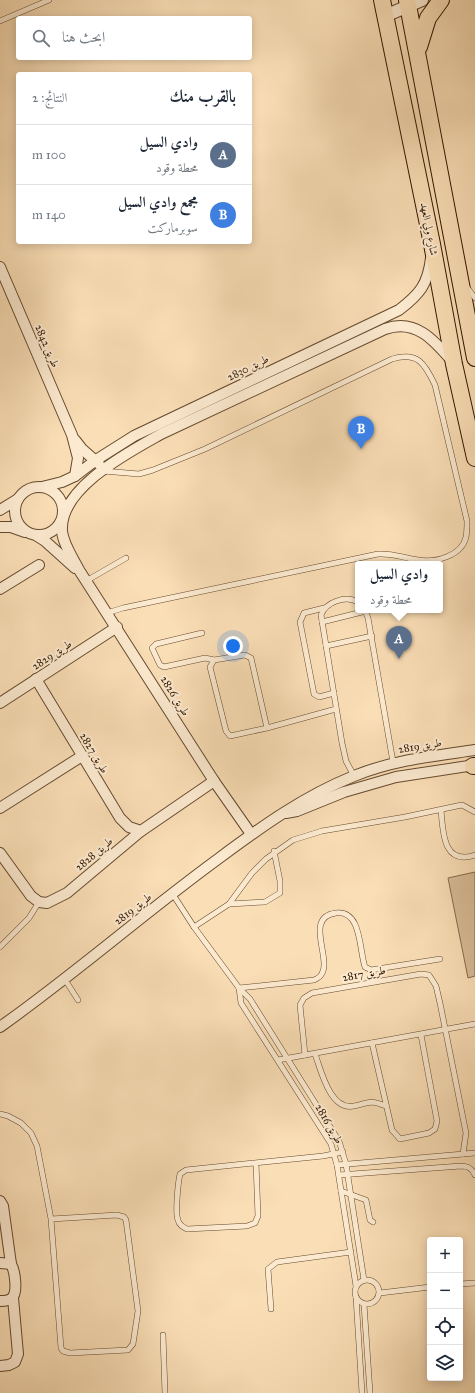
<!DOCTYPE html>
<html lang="ar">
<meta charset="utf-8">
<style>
:root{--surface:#fff;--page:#f6f6f7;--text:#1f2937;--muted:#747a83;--line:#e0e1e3;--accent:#8f2418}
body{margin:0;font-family:"IM FELL Great Primer",Amiri,serif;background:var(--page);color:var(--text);direction:rtl}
.controls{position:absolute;right:12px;bottom:12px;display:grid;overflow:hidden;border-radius:4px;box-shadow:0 2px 10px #0003}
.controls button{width:36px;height:36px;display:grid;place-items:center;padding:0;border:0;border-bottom:1px solid var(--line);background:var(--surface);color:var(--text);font:20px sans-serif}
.you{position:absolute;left:233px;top:646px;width:14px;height:14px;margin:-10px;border:3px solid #fff;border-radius:50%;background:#1a73e8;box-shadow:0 0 0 6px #1a73e833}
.badge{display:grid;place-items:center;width:26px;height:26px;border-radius:50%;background:var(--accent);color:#fff;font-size:13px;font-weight:700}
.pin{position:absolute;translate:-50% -33px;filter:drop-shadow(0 1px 2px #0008)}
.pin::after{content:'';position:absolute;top:21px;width:14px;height:12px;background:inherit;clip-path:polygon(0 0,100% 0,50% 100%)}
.popup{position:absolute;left:355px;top:561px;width:88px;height:52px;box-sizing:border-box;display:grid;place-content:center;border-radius:4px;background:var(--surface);filter:drop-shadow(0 1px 3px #0005);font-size:13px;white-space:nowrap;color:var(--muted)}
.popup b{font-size:15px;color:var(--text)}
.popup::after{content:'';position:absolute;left:50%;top:100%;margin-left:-8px;border:8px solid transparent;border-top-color:var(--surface)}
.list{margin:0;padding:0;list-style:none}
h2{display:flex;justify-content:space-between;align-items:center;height:52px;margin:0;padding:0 16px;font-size:17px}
h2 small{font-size:13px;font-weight:400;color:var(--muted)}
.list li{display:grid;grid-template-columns:26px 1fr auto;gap:12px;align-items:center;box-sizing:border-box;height:60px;padding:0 16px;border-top:1px solid var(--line)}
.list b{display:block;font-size:15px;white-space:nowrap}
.list p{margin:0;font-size:13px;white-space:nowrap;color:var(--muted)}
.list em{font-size:13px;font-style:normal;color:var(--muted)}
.icon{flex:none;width:22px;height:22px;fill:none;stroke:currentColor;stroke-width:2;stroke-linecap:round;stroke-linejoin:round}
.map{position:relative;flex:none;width:475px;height:1393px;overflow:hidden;direction:ltr}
.search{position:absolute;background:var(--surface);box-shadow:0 2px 10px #0003;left:16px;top:16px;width:236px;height:44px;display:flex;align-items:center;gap:10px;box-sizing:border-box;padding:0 14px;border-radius:4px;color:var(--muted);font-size:15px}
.panel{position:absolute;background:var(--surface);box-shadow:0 2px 10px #0003;left:16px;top:72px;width:236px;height:172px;border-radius:4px;direction:rtl}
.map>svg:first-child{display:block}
.park{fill:#d8bc97;stroke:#866a4c}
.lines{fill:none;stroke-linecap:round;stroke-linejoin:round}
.service-casing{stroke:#654a2e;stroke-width:6}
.minor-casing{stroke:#654a2e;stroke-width:12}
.tertiary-casing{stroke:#654a2e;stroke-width:14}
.primary-casing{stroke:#331801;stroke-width:18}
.service{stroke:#fcead0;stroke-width:5}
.minor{stroke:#fcead0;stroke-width:10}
.tertiary{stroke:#fcead0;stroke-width:12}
.primary{stroke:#fadeb6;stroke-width:16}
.labels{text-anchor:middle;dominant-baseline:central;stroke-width:4;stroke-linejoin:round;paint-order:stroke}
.street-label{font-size:11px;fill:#331801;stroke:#fcead0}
</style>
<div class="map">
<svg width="475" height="1393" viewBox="0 0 475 1393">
<rect width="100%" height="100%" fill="#fadeb6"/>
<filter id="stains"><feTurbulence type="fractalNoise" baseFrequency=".005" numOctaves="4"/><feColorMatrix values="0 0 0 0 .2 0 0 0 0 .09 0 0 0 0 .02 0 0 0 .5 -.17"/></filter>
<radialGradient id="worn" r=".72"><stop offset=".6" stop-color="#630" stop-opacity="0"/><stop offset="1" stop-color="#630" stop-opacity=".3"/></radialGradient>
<polygon class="park" points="475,872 475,976 468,978 448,878"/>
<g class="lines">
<defs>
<g id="service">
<polyline points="0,21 49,0"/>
<polyline points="466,286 475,298"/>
<path d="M103 471 139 474 153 470 205 449 392 359C418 351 425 364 435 385L467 521C467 526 467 532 466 537 462 556 435 563 418 560 404 558 393 553 378 554L123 608 107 613"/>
<polyline points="86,581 126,558"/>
<polyline points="324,608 304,613 300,622 314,694 319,697 334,693"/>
<polyline points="365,610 368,618 393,762"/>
<polyline points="322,622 366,611"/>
<polyline points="202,633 156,644 152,648 160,665 164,667 205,658 214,660"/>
<polyline points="326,646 372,636"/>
<polyline points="267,728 251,658 245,655 214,660 210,667 226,731 230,736 267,728 336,709"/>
<path d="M354 776 346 761 342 743 321 615C326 602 345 595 358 602"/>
<path d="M441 810C443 832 443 866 475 855"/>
<polyline points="172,893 194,927 239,988 250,999 339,1141 346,1164 364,1280"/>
<polyline points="229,904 265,902 280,893 280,881 274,851"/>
<polyline points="194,927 229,904 252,873 266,859 293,840 322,831 405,817 457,806 462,805 475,812"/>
<polyline points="0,947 29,918 39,902"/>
<polyline points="64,978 78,1000"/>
<polyline points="239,988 241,1003 331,1144 337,1165 356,1286"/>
<path d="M239 988 314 980C316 979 320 977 321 975 333 960 303 917 336 913 362 910 359 950 365 967L371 970 440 959"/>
<polyline points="372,1043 392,1130 400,1139 429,1133 435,1129 437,1121 421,1035"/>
<path d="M315 1054C321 1070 330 1111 354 1106 371 1103 368 1099 386 1106"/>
<polyline points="305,1055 300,1005 304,998 312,993 421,974 429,975 436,986 440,1003 466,1133 463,1154"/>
<polyline points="278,1060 475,1024"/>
<polyline points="0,1114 8,1116 21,1123 31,1133 37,1146 51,1219 61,1348 63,1351 70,1353 128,1350 133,1344 138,1311 126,1220 124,1217 117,1215 51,1219"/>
<path d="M256 1163 258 1216 255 1223 247 1226 187 1229C183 1227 179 1225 178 1220 175 1213 178 1183 180 1174L186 1170 323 1156 343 1152"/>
<polyline points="337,1165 475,1153"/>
<path d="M339 1175 461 1166C468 1166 472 1168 475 1175"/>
<polyline points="341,1191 366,1200 370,1220 373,1222"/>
<circle cx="367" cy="1292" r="12"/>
<polyline points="460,1284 475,1283"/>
<polyline points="380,1293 430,1287"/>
<polyline points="356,1297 362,1393"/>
<polyline points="364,1304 370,1393"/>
<polyline points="271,1309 268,1269 277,1262 351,1252"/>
<polyline points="163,1335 165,1393"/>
</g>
<g id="minor">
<polyline points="0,267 72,435 78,458 75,476"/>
<polyline points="75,440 82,449 99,464"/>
<circle cx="39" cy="511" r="24"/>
<path d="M42 487 62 482 75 476 96 460 134 436 399 310C420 294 428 284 431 258"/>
<polyline points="0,510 18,499"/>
<polyline points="0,527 11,527 25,532"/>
<polyline points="37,536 45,541 75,568"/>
<polyline points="0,589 39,565"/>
<polyline points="36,679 120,818 129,827 141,831"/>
<polyline points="0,703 117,627"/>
<polyline points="0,808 82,756"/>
<polyline points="286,813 297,811 344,792 396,777 475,765"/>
<path d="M251 834 214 781 79 570C73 558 63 544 62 531 59 488 129 452 161 434L385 329C415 318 434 340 452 361"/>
<polyline points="0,853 31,896 39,902 47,903 67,893 141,831 214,781"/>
<path d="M0 1027C75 974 144 913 218 859 261 827 304 796 354 776 393 760 434 756 475 750"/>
<polyline points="0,1201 3,1206 11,1264"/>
<path d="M0 1263 11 1264C15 1271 18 1292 12 1298 9 1301 4 1301 0 1301"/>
<polyline points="0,1366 9,1365 15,1362 18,1354 13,1298"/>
</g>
<polyline id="tertiary" points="385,16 422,0"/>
<g id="primary">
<polyline points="382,0 432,244 454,364 475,458"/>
<polyline points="407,0 475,358"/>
<polyline points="419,47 428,18 441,0"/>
<polyline points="473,766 475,766"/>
</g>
</defs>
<use href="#service" class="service-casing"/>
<use href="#minor" class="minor-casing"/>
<use href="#tertiary" class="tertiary-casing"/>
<use href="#primary" class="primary-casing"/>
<use href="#service" class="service"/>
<use href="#minor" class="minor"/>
<use href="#tertiary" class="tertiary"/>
<use href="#primary" class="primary"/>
</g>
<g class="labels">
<g class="street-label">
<text transform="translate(429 229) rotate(79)">شارع ولي العهد</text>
<text transform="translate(47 346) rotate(67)">طريق 2842</text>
<text transform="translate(248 368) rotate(-26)">طريق 2830</text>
<text transform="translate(52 655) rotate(-33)">طريق 2829</text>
<text transform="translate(175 696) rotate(58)">طريق 2826</text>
<text transform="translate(420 746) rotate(-9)">طريق 2819</text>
<text transform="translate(94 753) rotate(59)">طريق 2827</text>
<text transform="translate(94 854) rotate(-40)">طريق 2828</text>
<text transform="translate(133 909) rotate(-38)">طريق 2819</text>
<text transform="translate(364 974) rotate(-10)">طريق 2817</text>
<text transform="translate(329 1124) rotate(60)">طريق 2816</text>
</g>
</g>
<rect width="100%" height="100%" filter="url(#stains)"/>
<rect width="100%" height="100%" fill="url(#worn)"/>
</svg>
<div class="controls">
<button>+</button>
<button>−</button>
<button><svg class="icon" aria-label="locate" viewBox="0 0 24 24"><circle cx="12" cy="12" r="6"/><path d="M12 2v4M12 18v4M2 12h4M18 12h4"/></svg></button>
<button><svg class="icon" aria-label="layers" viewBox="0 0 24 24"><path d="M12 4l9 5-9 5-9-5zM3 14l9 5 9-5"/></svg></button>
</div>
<div class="you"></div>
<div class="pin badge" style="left:399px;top:659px;background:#5c6f8a">A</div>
<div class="popup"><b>وادي السيل</b>محطة وقود</div>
<div class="pin badge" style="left:361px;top:449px;background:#3f7fe0">B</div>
<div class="search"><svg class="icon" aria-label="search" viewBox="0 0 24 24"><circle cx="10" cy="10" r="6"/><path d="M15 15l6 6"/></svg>ابحث هنا</div>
<section class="panel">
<h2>بالقرب منك<small>النتائج: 2</small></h2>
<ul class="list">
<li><span class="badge" style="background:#5c6f8a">A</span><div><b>وادي السيل</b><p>محطة وقود</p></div><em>100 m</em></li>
<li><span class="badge" style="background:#3f7fe0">B</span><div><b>مجمع وادي السيل</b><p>سوبرماركت</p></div><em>140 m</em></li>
</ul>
</section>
</div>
